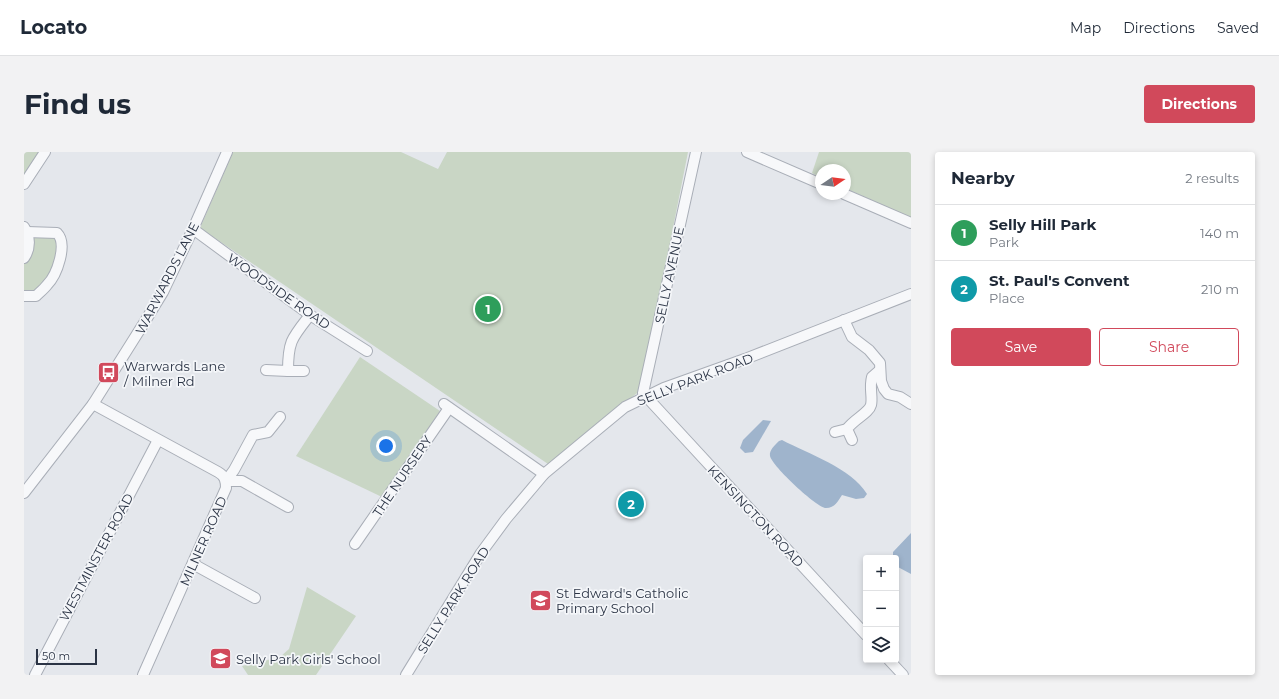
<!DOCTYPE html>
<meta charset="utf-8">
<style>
:root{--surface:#fff;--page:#f2f2f3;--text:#1f2937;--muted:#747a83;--line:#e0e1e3;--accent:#d1495b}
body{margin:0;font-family:Montserrat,sans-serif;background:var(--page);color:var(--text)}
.controls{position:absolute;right:12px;bottom:12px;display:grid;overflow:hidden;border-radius:4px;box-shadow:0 2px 6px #0003}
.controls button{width:36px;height:36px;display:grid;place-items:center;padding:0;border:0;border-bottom:1px solid var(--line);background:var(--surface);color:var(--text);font:20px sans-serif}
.compass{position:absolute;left:791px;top:12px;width:36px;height:36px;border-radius:50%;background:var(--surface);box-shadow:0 2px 6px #0003;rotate:77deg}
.scale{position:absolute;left:12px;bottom:10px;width:61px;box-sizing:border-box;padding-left:4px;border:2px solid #2b3445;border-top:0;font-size:11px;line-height:14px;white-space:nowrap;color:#2b3445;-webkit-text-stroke:3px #f4f6f9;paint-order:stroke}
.you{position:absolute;left:362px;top:294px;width:14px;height:14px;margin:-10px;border:3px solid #fff;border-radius:50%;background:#1a73e8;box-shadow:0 0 0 6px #1a73e833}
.badge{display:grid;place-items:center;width:26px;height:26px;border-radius:50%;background:var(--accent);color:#fff;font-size:13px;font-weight:700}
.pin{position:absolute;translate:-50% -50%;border:2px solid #fff;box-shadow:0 1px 4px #0006}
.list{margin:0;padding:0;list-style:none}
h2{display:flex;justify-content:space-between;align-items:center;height:52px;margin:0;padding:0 16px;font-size:17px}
h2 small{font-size:13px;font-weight:400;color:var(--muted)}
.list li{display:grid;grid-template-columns:26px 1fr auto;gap:12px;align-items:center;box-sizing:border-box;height:56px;padding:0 16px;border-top:1px solid var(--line)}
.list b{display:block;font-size:15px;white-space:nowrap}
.list p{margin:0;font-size:13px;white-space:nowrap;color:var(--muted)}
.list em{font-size:13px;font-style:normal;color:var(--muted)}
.actions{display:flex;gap:8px;padding:12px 16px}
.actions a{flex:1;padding:9px 0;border:1px solid var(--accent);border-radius:4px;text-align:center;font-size:14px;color:var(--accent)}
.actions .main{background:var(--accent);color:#fff}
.icon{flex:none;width:22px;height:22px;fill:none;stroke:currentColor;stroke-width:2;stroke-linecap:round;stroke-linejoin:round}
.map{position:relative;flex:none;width:887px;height:523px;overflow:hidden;border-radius:4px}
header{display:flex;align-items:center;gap:24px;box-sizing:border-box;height:56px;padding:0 20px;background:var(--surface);border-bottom:1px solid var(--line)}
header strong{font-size:19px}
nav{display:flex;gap:22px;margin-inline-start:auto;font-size:14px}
.intro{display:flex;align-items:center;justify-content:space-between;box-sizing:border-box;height:96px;padding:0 24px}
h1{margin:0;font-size:28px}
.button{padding:10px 18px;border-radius:4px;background:var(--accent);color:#fff;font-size:14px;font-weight:700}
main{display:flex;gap:24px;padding:0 24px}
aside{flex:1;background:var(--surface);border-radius:4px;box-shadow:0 2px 6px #0003}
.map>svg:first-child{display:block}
.green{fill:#c9d6c5}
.water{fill:#9fb4cc}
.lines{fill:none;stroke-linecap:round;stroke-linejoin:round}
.minor-casing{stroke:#a9aeb7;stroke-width:12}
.minor{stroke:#f7f8fa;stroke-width:10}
.labels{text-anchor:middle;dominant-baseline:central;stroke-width:3.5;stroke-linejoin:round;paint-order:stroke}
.street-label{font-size:13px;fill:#2b3445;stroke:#f4f6f9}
.poi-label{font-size:13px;fill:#2b3445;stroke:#f4f6f9;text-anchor:start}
</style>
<header>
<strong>Locato</strong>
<nav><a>Map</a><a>Directions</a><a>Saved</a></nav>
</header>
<div class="intro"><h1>Find us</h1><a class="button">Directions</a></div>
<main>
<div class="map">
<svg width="887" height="523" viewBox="0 0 887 523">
<rect width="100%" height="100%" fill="#e4e7ec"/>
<g class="green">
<polygon points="0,0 16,0 0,25"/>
<polygon points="209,0 377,0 414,17 423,0 664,0 617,238 524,312 176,76"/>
<polygon points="795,0 887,0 887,66 821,36 821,18 797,18 797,26 788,21"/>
<path d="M29 83C36 91 35 106 31 117 27 125 18 133 12 139H0V111L7 86Z"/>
<polygon points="336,205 416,259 358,345 272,304"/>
<polygon points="283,435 332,464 292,523 224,523 218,514 256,505 265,497"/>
</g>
<g class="water">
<polygon points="739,268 747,269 729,300 721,301 716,296 719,288"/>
<path d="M758 288C785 302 827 316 843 342L840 346 832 347 818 343C814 349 811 356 802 356 793 356 748 314 746 304 745 298 751 293 755 289Z"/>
<polygon points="887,381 887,422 872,414 872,406 869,406 869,400"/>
</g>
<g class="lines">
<defs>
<g id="minor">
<polyline points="672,0 619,241 842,483"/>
<polyline points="723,0 797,32"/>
<polyline points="0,32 21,0"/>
<polyline points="820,42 887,71"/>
<path d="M0 75C6 84 7 96 0 106"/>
<polyline points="169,77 286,163 343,199"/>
<path d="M0 144H12C15 141 20 137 23 133 33 123 44 92 33 81L3 80"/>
<polyline points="820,168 828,185 845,198 856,211 857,229 860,237 864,242 876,245 887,252"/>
<polyline points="242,218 264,219"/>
<path d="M280 219H264C264 189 268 186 286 163"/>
<path d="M69 252 194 320C201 324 202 329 202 336L119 523"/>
<polyline points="420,252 520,322"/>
<polyline points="811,280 823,277"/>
<path d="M828 288 823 277C830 267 845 261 847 253 849 245 845 236 848 225L856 218"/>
<polyline points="202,329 210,318 229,283 244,280 256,265"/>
<polyline points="202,329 218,329 264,355"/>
<polyline points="0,341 69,252 120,171 139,140 169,77 203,0"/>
<polyline points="331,392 425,256"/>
<polyline points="169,412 231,446"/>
<polyline points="865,508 879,523"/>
<polyline points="11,523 134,288"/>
<polyline points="382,523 457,401 482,367 520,322 601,255 640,236 721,207 887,142"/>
</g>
</defs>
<use href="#minor" class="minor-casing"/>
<use href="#minor" class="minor"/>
</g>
<defs>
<symbol id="bus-square" viewBox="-11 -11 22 22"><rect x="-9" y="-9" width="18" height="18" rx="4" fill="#d1495b" stroke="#f4f6f9"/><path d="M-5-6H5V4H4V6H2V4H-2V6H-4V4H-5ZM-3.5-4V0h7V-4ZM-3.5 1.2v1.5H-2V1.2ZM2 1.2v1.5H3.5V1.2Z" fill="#fff"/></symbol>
<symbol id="school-square" viewBox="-11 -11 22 22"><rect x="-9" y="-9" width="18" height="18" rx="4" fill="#d1495b" stroke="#f4f6f9"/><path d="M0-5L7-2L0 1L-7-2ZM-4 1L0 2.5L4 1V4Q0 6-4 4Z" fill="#fff"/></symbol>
</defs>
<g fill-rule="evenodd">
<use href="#bus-square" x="72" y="208" width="25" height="25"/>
<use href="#school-square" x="504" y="436" width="25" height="25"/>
<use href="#school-square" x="184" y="494" width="25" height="25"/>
</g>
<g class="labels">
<g class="street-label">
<text transform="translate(645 123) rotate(-78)">SELLY AVENUE</text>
<text transform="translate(143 126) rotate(-63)">WARWARDS LANE</text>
<text transform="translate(255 139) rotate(35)">WOODSIDE ROAD</text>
<text transform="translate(671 227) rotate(-21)">SELLY PARK ROAD</text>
<text transform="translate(378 324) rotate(-56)">THE NURSERY</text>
<text transform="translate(732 364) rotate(47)">KENSINGTON ROAD</text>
<text transform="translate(179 389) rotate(-66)">MILNER ROAD</text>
<text transform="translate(72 405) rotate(-62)">WESTMINSTER ROAD</text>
<text transform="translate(429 448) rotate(-58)">SELLY PARK ROAD</text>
</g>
<g class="poi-label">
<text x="100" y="214">Warwards Lane<tspan x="100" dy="15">/ Milner Rd</tspan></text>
<text x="532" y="441">St Edward's Catholic<tspan x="532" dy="15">Primary School</tspan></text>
<text x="212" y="507">Selly Park Girls' School</text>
</g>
</g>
</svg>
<div class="controls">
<button>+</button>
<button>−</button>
<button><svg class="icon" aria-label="layers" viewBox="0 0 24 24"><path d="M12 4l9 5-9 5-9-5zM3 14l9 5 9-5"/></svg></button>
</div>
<svg class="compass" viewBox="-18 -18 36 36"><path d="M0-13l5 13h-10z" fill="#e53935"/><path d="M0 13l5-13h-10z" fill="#747a83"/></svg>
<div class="scale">50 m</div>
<div class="you"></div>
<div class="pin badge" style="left:464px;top:157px;background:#2e9e5b">1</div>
<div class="pin badge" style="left:607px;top:352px;background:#0f9aa8">2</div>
</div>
<aside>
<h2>Nearby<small>2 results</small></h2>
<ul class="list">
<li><span class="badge" style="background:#2e9e5b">1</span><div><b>Selly Hill Park</b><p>Park</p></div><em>140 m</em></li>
<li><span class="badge" style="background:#0f9aa8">2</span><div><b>St. Paul's Convent</b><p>Place</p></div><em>210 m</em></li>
</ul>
<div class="actions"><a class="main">Save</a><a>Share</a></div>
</aside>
</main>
